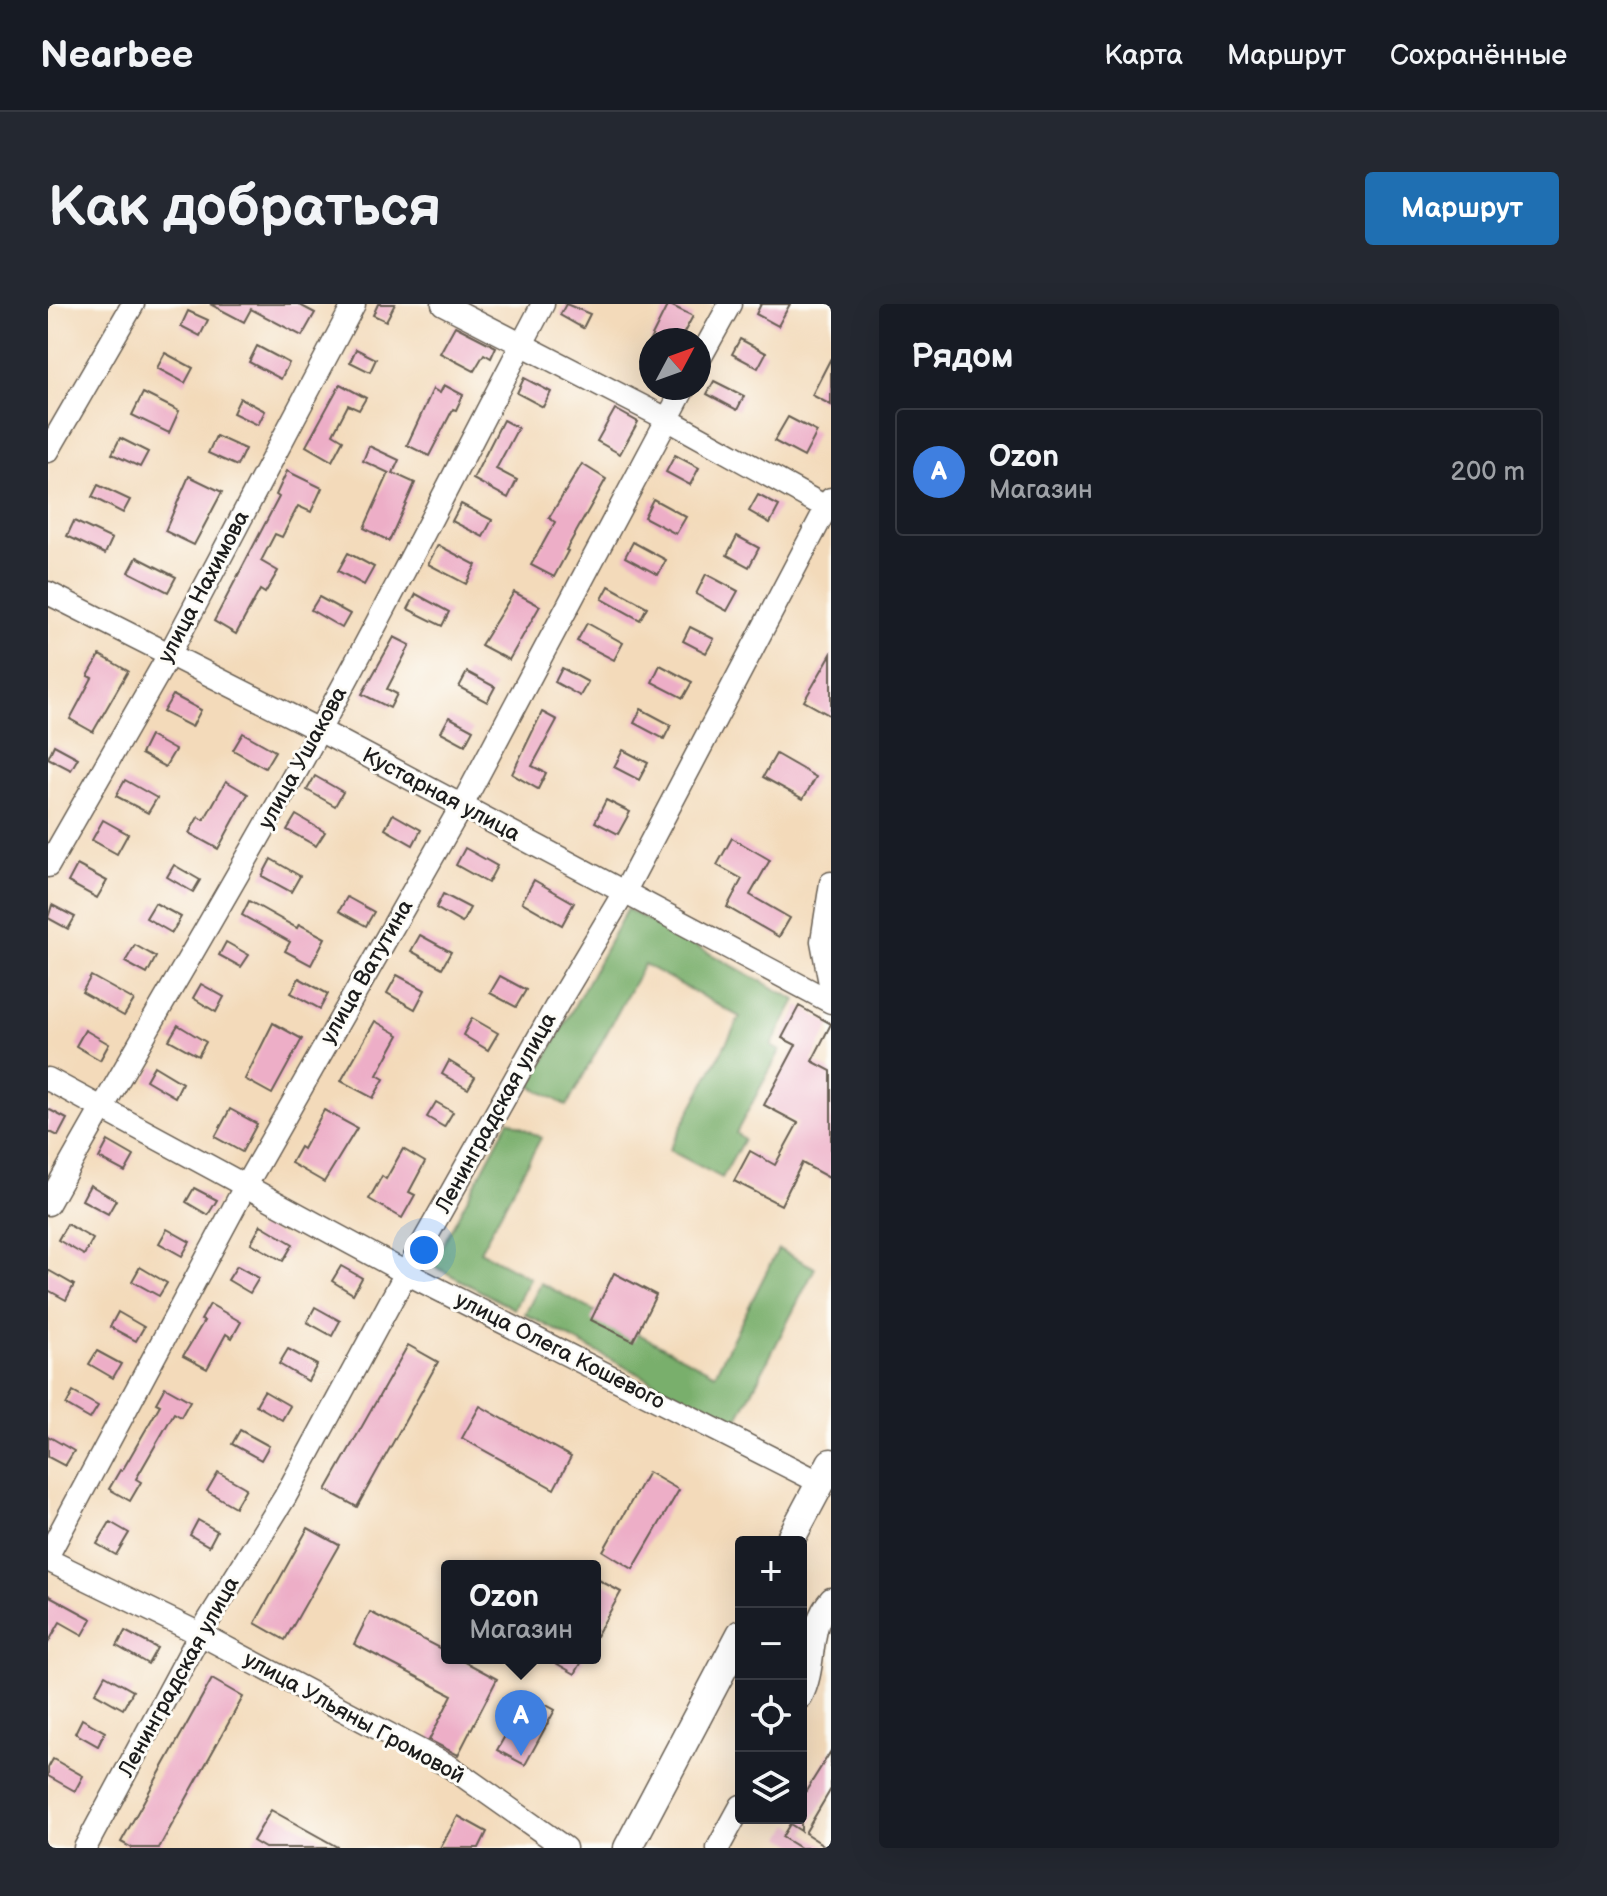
<!DOCTYPE html>
<html lang="ru">
<meta charset="utf-8">
<style>
:root{--surface:#171b24;--page:#242831;--text:#f1f3f6;--muted:#9ea1a6;--line:#363941;--accent:#1f6fb2}
body{margin:0;font-family:"Balsamiq Sans",sans-serif;background:var(--page);color:var(--text)}
.controls{position:absolute;right:24px;bottom:24px;display:grid;overflow:hidden;border-radius:8px;box-shadow:0 8px 32px #0002}
.controls button{width:72px;height:72px;display:grid;place-items:center;padding:0;border:0;border-bottom:2px solid var(--line);background:var(--surface);color:var(--text);font:40px sans-serif}
.compass{position:absolute;left:591px;top:24px;width:72px;height:72px;border-radius:50%;background:var(--surface);box-shadow:0 8px 32px #0002;rotate:49deg}
.you{position:absolute;left:376px;top:946px;width:28px;height:28px;margin:-20px;border:6px solid #fff;border-radius:50%;background:#1a73e8;box-shadow:0 0 0 12px #1a73e833}
.badge{display:grid;place-items:center;width:52px;height:52px;border-radius:50%;background:var(--accent);color:#fff;font-size:26px;font-weight:700}
.pin{position:absolute;translate:-50% -66px;filter:drop-shadow(0 2px 4px #0008)}
.pin::after{content:'';position:absolute;top:42px;width:28px;height:24px;background:inherit;clip-path:polygon(0 0,100% 0,50% 100%)}
.popup{position:absolute;left:393px;top:1256px;width:160px;height:104px;box-sizing:border-box;display:grid;place-content:center;border-radius:8px;background:var(--surface);filter:drop-shadow(0 2px 6px #0005);font-size:26px;white-space:nowrap;color:var(--muted)}
.popup b{font-size:30px;color:var(--text)}
.popup::after{content:'';position:absolute;left:50%;top:100%;margin-left:-16px;border:16px solid transparent;border-top-color:var(--surface)}
.list{margin:0;padding:0;list-style:none}
h2{display:flex;justify-content:space-between;align-items:center;height:104px;margin:0;padding:0 32px;font-size:34px}
h2 small{font-size:26px;font-weight:400;color:var(--muted)}
.list li{display:grid;grid-template-columns:52px 1fr auto;gap:24px;align-items:center;box-sizing:border-box;height:128px;margin:0 16px 16px;padding:0 16px;border:2px solid var(--line);border-radius:8px}
.list b{display:block;font-size:30px;white-space:nowrap}
.list p{margin:0;font-size:26px;white-space:nowrap;color:var(--muted)}
.list em{font-size:26px;font-style:normal;color:var(--muted)}
.icon{flex:none;width:44px;height:44px;fill:none;stroke:currentColor;stroke-width:2;stroke-linecap:round;stroke-linejoin:round}
.map{position:relative;flex:none;width:783px;height:1544px;overflow:hidden;border-radius:8px}
header{display:flex;align-items:center;gap:48px;box-sizing:border-box;height:112px;padding:0 40px;background:var(--surface);border-bottom:2px solid var(--line)}
header strong{font-size:38px}
nav{display:flex;gap:44px;margin-inline-start:auto;font-size:28px}
.intro{display:flex;align-items:center;justify-content:space-between;box-sizing:border-box;height:192px;padding:0 48px}
h1{margin:0;font-size:56px}
.button{padding:20px 36px;border-radius:8px;background:var(--accent);color:#fff;font-size:28px;font-weight:700}
main{display:flex;gap:48px;padding:0 48px}
aside{flex:1;background:var(--surface);border-radius:8px;box-shadow:0 8px 32px #0002}
.map>svg:first-child{display:block}
.forest{fill:#79af6c;stroke:#4a6644;stroke-width:2}
.building{fill:#edaec7}
.lines{fill:none;stroke-linecap:round;stroke-linejoin:round}
.minor-casing{stroke:#675e53;stroke-width:25}
.major-casing{stroke:#675e53;stroke-width:31}
.minor{stroke:#fff;stroke-width:22}
.major{stroke:#fff;stroke-width:28}
.labels{text-anchor:middle;dominant-baseline:central;stroke-width:6;stroke-linejoin:round;paint-order:stroke}
.street-label{font-size:22px;fill:#1c1c1c;stroke:#fdfcf7}
</style>
<header>
<strong>Nearbee</strong>
<nav><a>Карта</a><a>Маршрут</a><a>Сохранённые</a></nav>
</header>
<div class="intro"><h1>Как добраться</h1><a class="button">Маршрут</a></div>
<main>
<div class="map">
<svg width="783" height="1544" viewBox="0 0 783 1544">
<rect width="100%" height="100%" fill="#fdfcf7"/>
<filter id="ink" filterUnits="userSpaceOnUse"><feTurbulence type="fractalNoise" baseFrequency=".0125" numOctaves="2"/><feDisplacementMap in="SourceGraphic" scale="16" xChannelSelector="R" yChannelSelector="G"/><feConvolveMatrix kernelMatrix="1 2 1 2 8 2 1 2 1" color-interpolation-filters="sRGB"/></filter>
<filter id="wash" filterUnits="userSpaceOnUse"><feTurbulence type="fractalNoise" baseFrequency=".006" numOctaves="4" result="noise"/><feDisplacementMap in="SourceGraphic" scale="32" xChannelSelector="R" yChannelSelector="G"/><feGaussianBlur stdDeviation="1.8" result="paint"/><feColorMatrix in="noise" values="0 0 0 0 0 0 0 0 0 0 0 0 0 0 0 0 0 1.4 0 .05"/><feComposite in="paint" operator="in"/></filter>
<g filter="url(#wash)">
<rect width="100%" height="100%" fill="#f3daba"/>
<g class="forest">
<polygon points="579,605 748,696 723,742 732,747 688,829 696,835 674,874 621,846 692,713 596,660 519,802 483,782"/>
<polygon points="461,816 493,834 432,947 482,974 466,1005 384,961"/>
<polygon points="730,945 767,964 687,1121 477,1010 493,979 667,1070"/>
</g>
<g id="blocks">
<g class="building">
<polygon points="162,0 250,0 267,9 254,32 203,5 196,18"/>
<polygon points="330,0 347,0 338,17 325,11"/>
<polygon points="518,0 542,10 535,24 512,11"/>
<polygon points="620,0 645,12 632,36 602,36"/>
<polygon points="713,0 742,0 730,22 708,10"/>
<polygon points="140,7 160,16 152,32 133,22"/>
<polygon points="407,22 448,43 443,54 436,50 426,67 392,49"/>
<polygon points="692,35 718,49 710,64 684,50"/>
<polygon points="209,42 241,59 233,75 201,58"/>
<polygon points="308,45 328,55 322,68 302,58"/>
<polygon points="117,49 145,64 137,79 109,64"/>
<polygon points="783,54 783,101 764,91"/>
<polygon points="476,74 503,88 495,103 469,89"/>
<polygon points="666,77 696,92 689,106 659,90"/>
<polygon points="292,80 318,94 311,106 300,101 285,130 295,136 284,157 258,142"/>
<polygon points="396,81 415,91 408,106 405,105 381,152 359,141 385,85 392,89"/>
<polygon points="95,89 131,107 121,129 84,111"/>
<polygon points="192,94 217,107 210,121 185,109"/>
<polygon points="567,105 590,118 572,150 549,137"/>
<polygon points="740,113 769,128 756,153 726,137"/>
<polygon points="455,116 470,124 448,165 469,176 460,194 425,175"/>
<polygon points="168,132 197,145 189,162 160,149"/>
<polygon points="72,134 100,148 92,163 64,150"/>
<polygon points="321,142 351,156 345,169 367,179 341,237 316,224 341,169 315,157"/>
<polygon points="627,151 651,164 642,181 618,168"/>
<polygon points="534,160 558,175 518,246 520,247 506,273 483,261 507,218 501,214"/>
<polygon points="239,167 274,184 263,208 250,202 234,233 227,230 213,257 230,267 217,289 212,286 188,330 166,317 231,193 228,191"/>
<polygon points="141,172 174,188 146,241 117,227"/>
<polygon points="50,181 82,196 75,209 44,193"/>
<polygon points="710,191 731,202 722,219 701,207"/>
<polygon points="605,195 638,213 628,230 596,213"/>
<polygon points="413,200 444,216 435,233 404,217"/>
<polygon points="26,217 64,235 57,250 19,232"/>
<polygon points="689,232 711,244 701,263 679,251"/>
<polygon points="585,238 618,256 610,271 577,253"/>
<polygon points="390,241 428,261 418,280 380,260"/>
<polygon points="300,249 326,263 316,281 290,267"/>
<polygon points="89,253 128,273 120,288 81,268"/>
<polygon points="658,270 690,287 679,307 648,290"/>
<polygon points="561,282 599,303 592,316 554,295"/>
<polygon points="466,288 492,302 461,356 433,341"/>
<polygon points="368,290 401,308 394,322 360,305"/>
<polygon points="271,293 302,310 294,324 263,306"/>
<polygon points="539,319 575,339 566,356 529,337"/>
<polygon points="642,323 666,335 658,349 635,337"/>
<polygon points="346,333 362,341 339,385 349,390 342,404 314,390"/>
<polygon points="783,350 783,412 756,397"/>
<polygon points="52,351 80,367 45,428 22,415 44,374 40,372"/>
<polygon points="612,361 644,378 635,394 604,378"/>
<polygon points="514,364 540,378 532,392 507,378"/>
<polygon points="419,368 447,383 439,398 411,383"/>
<polygon points="125,391 153,406 144,423 115,408"/>
<polygon points="593,405 623,421 616,435 586,419"/>
<polygon points="494,408 509,416 484,462 498,469 490,485 464,470"/>
<polygon points="401,413 425,426 417,441 393,428"/>
<polygon points="195,429 227,447 217,464 185,446"/>
<polygon points="102,432 127,446 117,463 93,450"/>
<polygon points="6,441 30,454 23,466 0,454"/>
<polygon points="575,446 600,459 591,476 566,463"/>
<polygon points="728,450 768,473 755,495 715,473"/>
<polygon points="267,472 295,488 287,502 259,486"/>
<polygon points="77,476 109,494 100,509 68,492"/>
<polygon points="178,477 200,490 170,545 141,529 150,513 156,516"/>
<polygon points="558,496 582,508 570,530 547,518"/>
<polygon points="345,510 373,526 365,541 337,525"/>
<polygon points="248,511 277,528 268,542 239,526"/>
<polygon points="55,516 80,530 69,550 44,536"/>
<polygon points="684,534 722,556 702,591 742,614 731,633 679,603 694,575 669,561"/>
<polygon points="417,544 449,562 440,579 408,561"/>
<polygon points="223,555 252,572 243,588 214,572"/>
<polygon points="29,561 59,577 49,594 20,578"/>
<polygon points="126,561 152,576 145,588 119,573"/>
<polygon points="486,576 526,599 514,621 474,598"/>
<polygon points="395,590 422,604 414,619 388,604"/>
<polygon points="299,593 326,608 318,622 291,607"/>
<polygon points="201,597 249,624 251,620 277,634 263,661 237,647 242,638 194,611"/>
<polygon points="107,599 133,613 124,629 98,614"/>
<polygon points="4,601 27,613 20,625 0,614"/>
<polygon points="372,631 403,648 394,664 363,647"/>
<polygon points="178,638 201,651 193,663 171,651"/>
<polygon points="87,641 108,653 99,670 77,658"/>
<polygon points="349,671 377,686 367,705 339,689"/>
<polygon points="43,672 86,696 76,712 34,688"/>
<polygon points="452,672 478,686 468,703 442,689"/>
<polygon points="251,674 280,690 272,705 243,689"/>
<polygon points="153,680 176,693 168,708 145,694"/>
<polygon points="751,702 783,720 764,757 783,767 783,875 754,859 733,901 686,877 702,847 727,861 750,819 716,801 748,741 734,734"/>
<polygon points="424,714 450,729 440,746 415,731"/>
<polygon points="327,717 351,731 329,771 336,775 325,794 293,777"/>
<polygon points="225,719 254,735 224,790 197,775"/>
<polygon points="130,721 158,738 150,752 121,736"/>
<polygon points="37,726 61,740 52,756 28,742"/>
<polygon points="401,757 427,773 420,785 394,770"/>
<polygon points="106,762 134,779 127,793 98,776"/>
<polygon points="388,798 405,808 396,823 379,813"/>
<polygon points="0,805 19,815 10,832 0,827"/>
<polygon points="182,805 209,820 194,848 167,833"/>
<polygon points="276,806 309,824 276,878 243,859 252,843 255,845"/>
<polygon points="60,837 86,852 77,868 51,854"/>
<polygon points="355,845 377,858 361,888 367,891 354,914 321,895 334,872 338,875"/>
<polygon points="42,881 68,896 60,910 34,896"/>
<polygon points="146,884 169,896 160,911 138,898"/>
<polygon points="19,920 45,935 36,951 10,936"/>
<polygon points="213,921 245,940 235,957 203,939"/>
<polygon points="119,925 142,938 134,952 111,939"/>
<polygon points="189,962 211,974 202,989 180,976"/>
<polygon points="293,962 314,974 305,990 284,977"/>
<polygon points="92,963 119,979 111,992 84,977"/>
<polygon points="0,966 26,981 18,996 0,986"/>
<polygon points="566,969 608,991 585,1037 543,1016"/>
<polygon points="162,1000 193,1018 184,1034 178,1030 159,1065 135,1052 156,1017 153,1016"/>
<polygon points="267,1003 292,1017 284,1032 259,1018"/>
<polygon points="70,1008 96,1023 88,1037 62,1023"/>
<polygon points="360,1041 390,1058 309,1203 278,1186"/>
<polygon points="240,1045 269,1061 260,1077 231,1060"/>
<polygon points="49,1047 73,1060 65,1074 41,1060"/>
<polygon points="117,1083 142,1097 133,1113 126,1109 88,1175 93,1178 82,1197 61,1185 72,1166 74,1167 112,1101 108,1099"/>
<polygon points="216,1087 242,1102 234,1116 208,1101"/>
<polygon points="25,1088 50,1102 42,1115 18,1101"/>
<polygon points="432,1102 523,1153 506,1185 414,1134"/>
<polygon points="192,1126 221,1142 213,1156 184,1140"/>
<polygon points="0,1132 26,1147 17,1162 0,1153"/>
<polygon points="170,1168 198,1184 187,1203 159,1187"/>
<polygon points="600,1168 631,1186 585,1265 555,1247"/>
<polygon points="150,1216 169,1227 161,1242 142,1231"/>
<polygon points="62,1218 81,1229 68,1251 49,1240"/>
<polygon points="260,1224 291,1241 237,1336 207,1319"/>
<polygon points="547,1274 573,1288 547,1334"/>
<polygon points="0,1291 44,1315 35,1331 12,1318 0,1339"/>
<polygon points="322,1308 399,1348 399,1354 410,1354 449,1375 410,1451 381,1436 404,1391 306,1340"/>
<polygon points="77,1327 109,1344 100,1360 69,1342"/>
<polygon points="499,1354 536,1354 527,1370"/>
<polygon points="57,1371 85,1387 75,1405 47,1389"/>
<polygon points="164,1375 195,1393 111,1544 84,1544 73,1538"/>
<polygon points="480,1391 507,1406 477,1461 449,1446"/>
<polygon points="34,1415 57,1428 50,1442 27,1429"/>
<polygon points="783,1447 783,1485 757,1529 780,1544 752,1544 734,1533 742,1520 753,1527 753,1495"/>
<polygon points="5,1455 35,1472 27,1487 0,1472 0,1464"/>
<polygon points="223,1506 291,1544 217,1544 205,1537"/>
<polygon points="410,1512 439,1528 431,1544 392,1544"/>
</g>
</g>
</g>
<g filter="url(#ink)">
<use href="#blocks" fill-opacity="0" stroke="#675e53" stroke-width="2"/>
<g class="lines">
<defs>
<g id="minor">
<polyline points="395,0 619,115 783,206"/>
<polyline points="651,56 682,0"/>
<polyline points="0,147 85,0"/>
<polyline points="0,289 271,426 783,698"/>
<polyline points="0,562 122,349 306,0"/>
<polyline points="783,579 774,637 783,685"/>
<polyline points="0,775 358,969 773,1179"/>
<path d="M0 900C88 741 183 587 270 428 348 287 420 142 495 0"/>
<polyline points="0,1251 198,881 413,503 636,84"/>
<polyline points="0,1256 152,1330 401,1462 517,1544"/>
<path d="M753 1393C770 1361 758 1323 783 1295"/>
<polyline points="37,1544 152,1330 237,1193 358,969 510,699 577,587 783,195"/>
<polyline points="670,1544 693,1502"/>
</g>
<g id="major">
<polyline points="741,1238 783,1159"/>
<polyline points="580,1544 693,1330"/>
</g>
</defs>
<use href="#minor" class="minor-casing"/>
<use href="#major" class="major-casing"/>
<use href="#minor" class="minor"/>
<use href="#major" class="major"/>
</g>
</g>
<g class="labels">
<g class="street-label">
<text transform="translate(156 283) rotate(-62)">улица Нахимова</text>
<text transform="translate(255 454) rotate(-61)">улица Ушакова</text>
<text transform="translate(393 491) rotate(28)">Кустарная улица</text>
<text transform="translate(319 668) rotate(-60)">улица Ватутина</text>
<text transform="translate(448 809) rotate(-61)">Ленинградская улица</text>
<text transform="translate(512 1047) rotate(27)">улица Олега Кошевого</text>
<text transform="translate(131 1373) rotate(-61)">Ленинградская улица</text>
<text transform="translate(306 1414) rotate(29)">улица Ульяны Громовой</text>
</g>
</g>
</svg>
<div class="controls">
<button>+</button>
<button>−</button>
<button><svg class="icon" aria-label="locate" viewBox="0 0 24 24"><circle cx="12" cy="12" r="6"/><path d="M12 2v4M12 18v4M2 12h4M18 12h4"/></svg></button>
<button><svg class="icon" aria-label="layers" viewBox="0 0 24 24"><path d="M12 4l9 5-9 5-9-5zM3 14l9 5 9-5"/></svg></button>
</div>
<svg class="compass" viewBox="-18 -18 36 36"><path d="M0-13l5 13h-10z" fill="#e53935"/><path d="M0 13l5-13h-10z" fill="#9ea1a6"/></svg>
<div class="you"></div>
<div class="pin badge" style="left:473px;top:1452px;background:#3f7fe0">A</div>
<div class="popup"><b>Ozon</b>Магазин</div>
</div>
<aside>
<h2>Рядом<small></small></h2>
<ul class="list">
<li><span class="badge" style="background:#3f7fe0">A</span><div><b>Ozon</b><p>Магазин</p></div><em>200 m</em></li>
</ul>
</aside>
</main>
